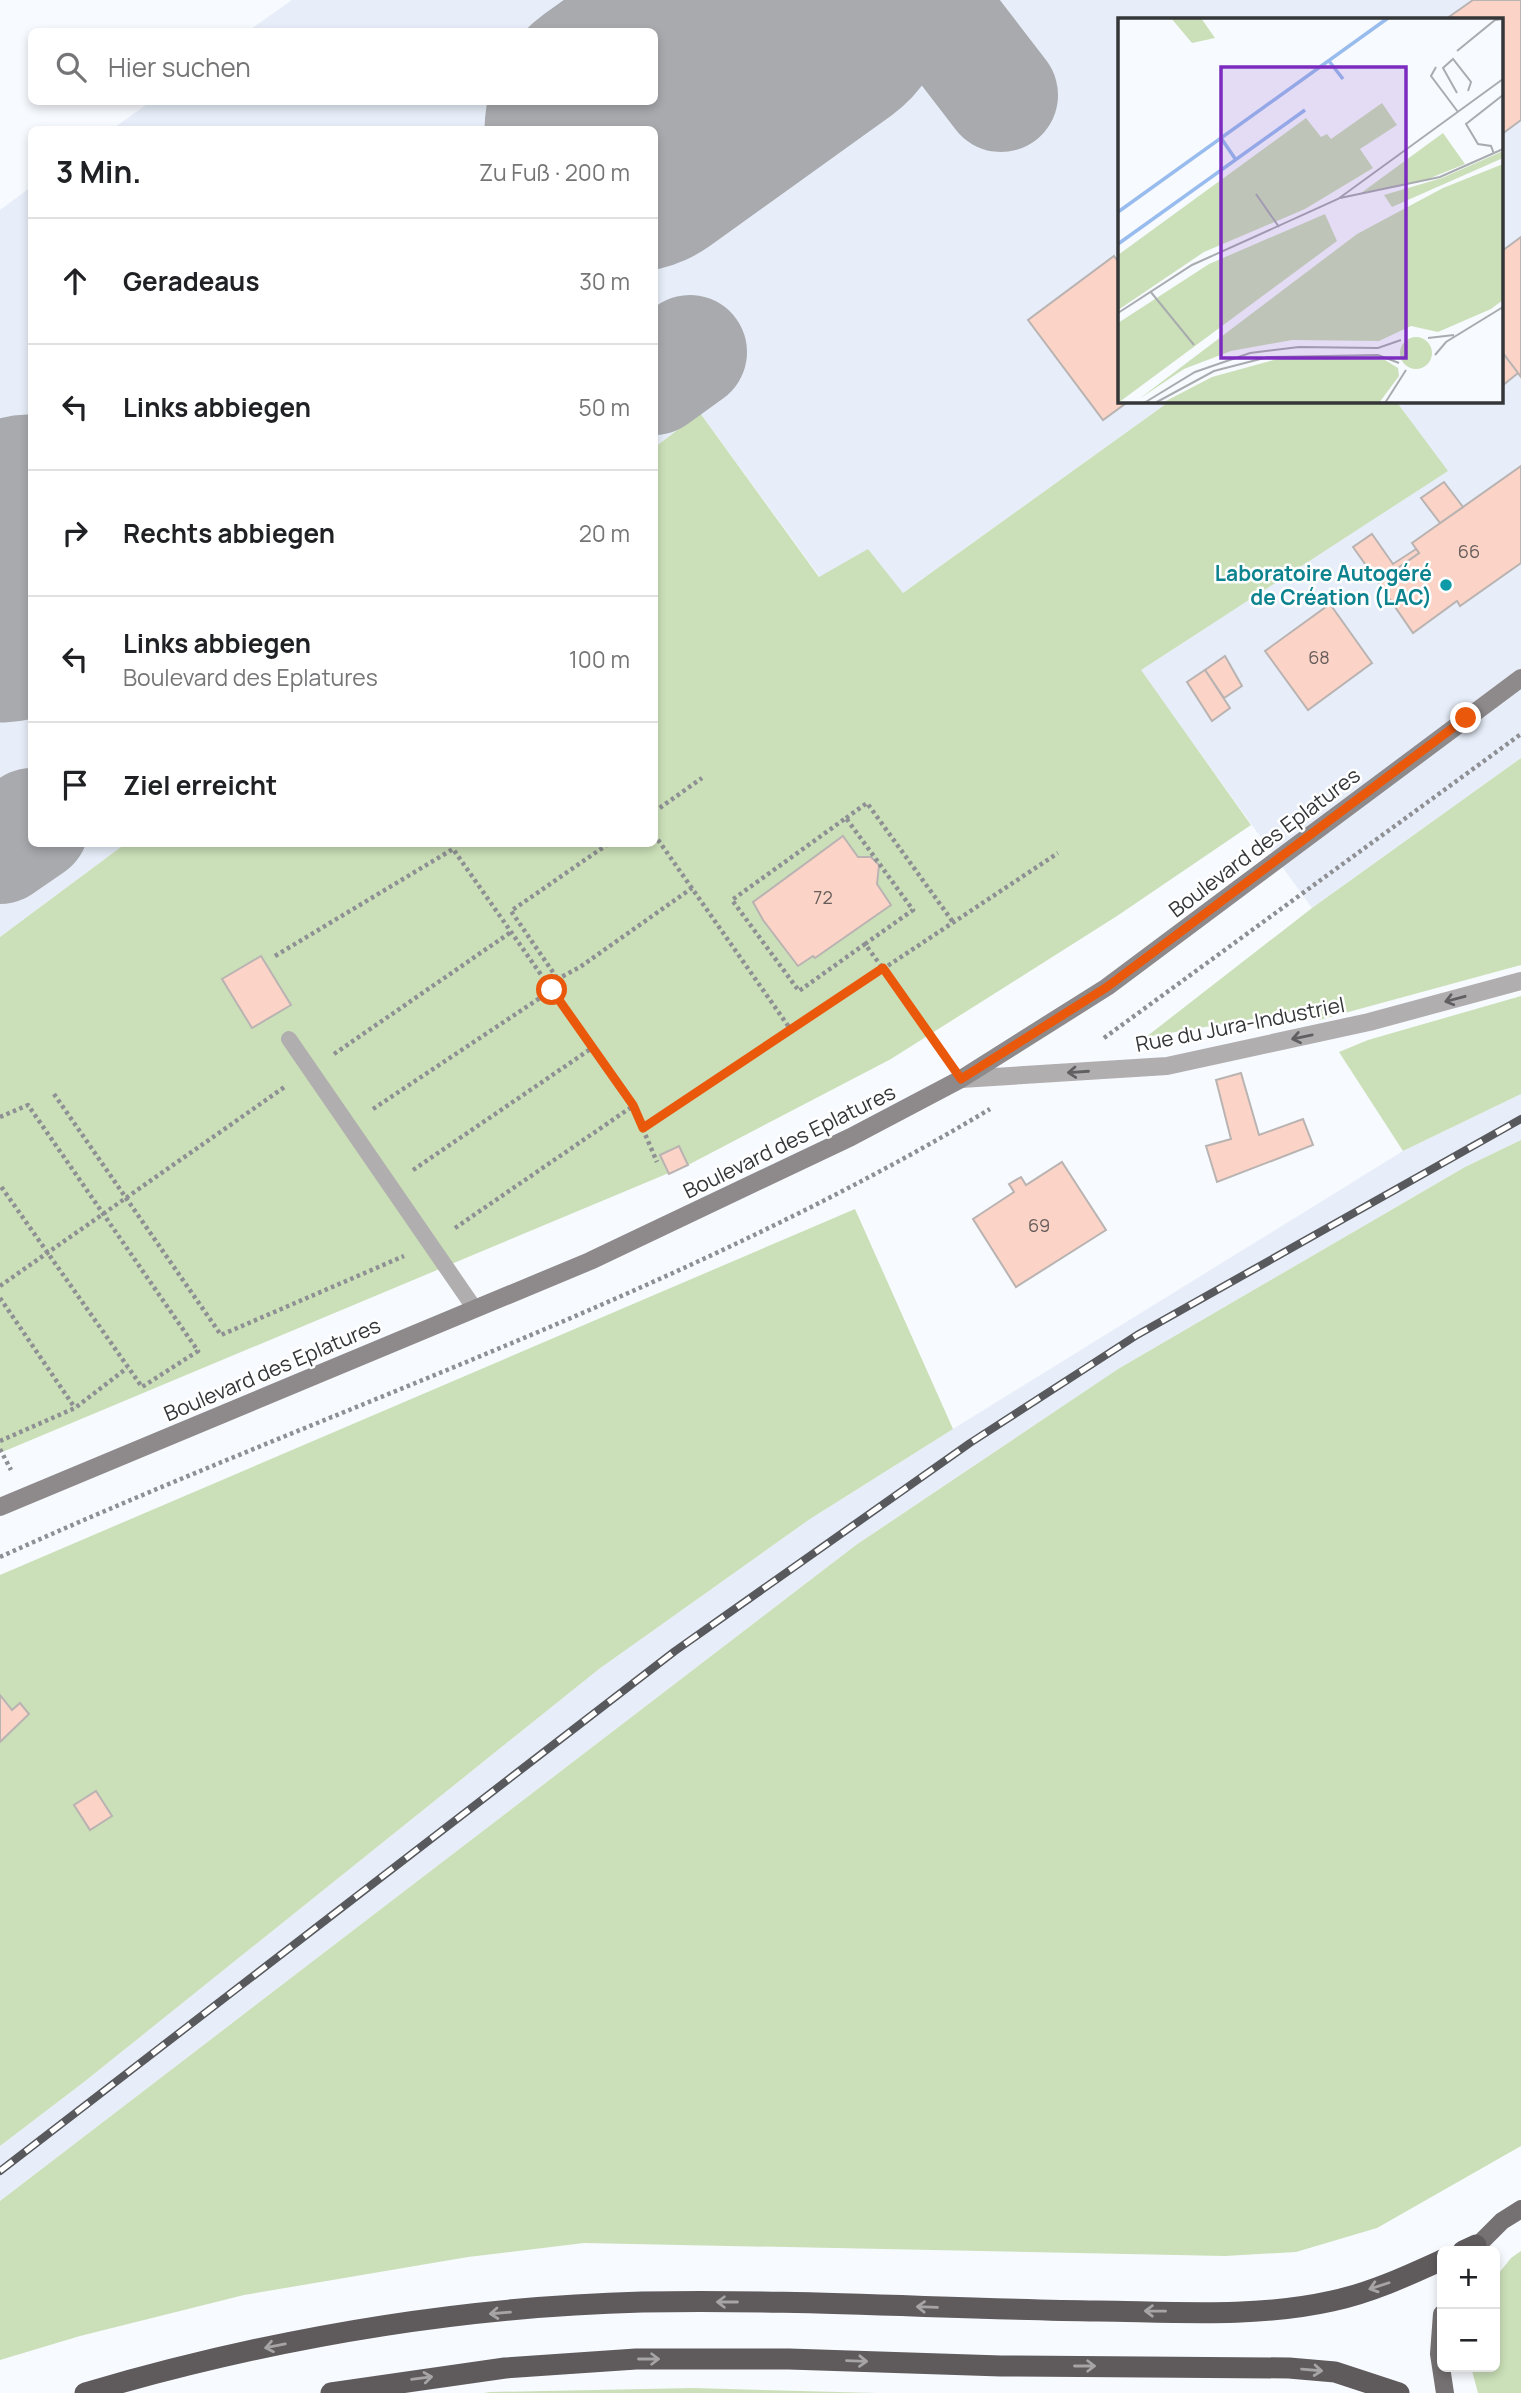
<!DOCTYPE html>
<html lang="de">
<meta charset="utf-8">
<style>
:root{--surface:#fff;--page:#f6f6f6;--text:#202124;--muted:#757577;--line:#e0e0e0}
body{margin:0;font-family:Manrope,sans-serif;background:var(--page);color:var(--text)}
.controls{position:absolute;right:21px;bottom:21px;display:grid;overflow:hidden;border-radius:10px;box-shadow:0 4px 10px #0003}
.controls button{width:63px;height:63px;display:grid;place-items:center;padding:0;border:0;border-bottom:2px solid var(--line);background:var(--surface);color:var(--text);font:35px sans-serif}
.stop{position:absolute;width:21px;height:21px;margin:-16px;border:5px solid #ea580c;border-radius:50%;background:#fff}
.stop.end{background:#ea580c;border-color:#fff;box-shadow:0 2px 7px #0008}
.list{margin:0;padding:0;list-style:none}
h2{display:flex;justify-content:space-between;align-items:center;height:91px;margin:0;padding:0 28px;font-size:30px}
h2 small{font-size:23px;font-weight:400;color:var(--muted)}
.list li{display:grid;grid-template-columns:46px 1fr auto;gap:21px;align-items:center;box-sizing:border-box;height:126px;padding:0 28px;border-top:2px solid var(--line)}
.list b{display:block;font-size:26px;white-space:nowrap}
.list p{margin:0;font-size:23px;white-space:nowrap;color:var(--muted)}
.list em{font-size:23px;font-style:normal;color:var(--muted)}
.icon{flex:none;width:38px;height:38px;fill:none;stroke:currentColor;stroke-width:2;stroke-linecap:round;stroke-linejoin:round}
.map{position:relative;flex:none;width:1521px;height:2393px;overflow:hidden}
.search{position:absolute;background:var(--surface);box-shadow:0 4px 10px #0003;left:28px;top:28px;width:630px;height:77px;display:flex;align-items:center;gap:18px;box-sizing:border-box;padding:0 24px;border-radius:10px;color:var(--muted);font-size:26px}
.panel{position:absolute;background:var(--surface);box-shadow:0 4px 10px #0003;left:28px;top:126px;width:630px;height:721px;border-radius:10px}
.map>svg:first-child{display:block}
.built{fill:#e7eef9}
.green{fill:#cbe0b8}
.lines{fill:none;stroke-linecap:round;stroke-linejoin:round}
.taxiway{stroke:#a8aaae;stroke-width:114}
.runway{stroke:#a8aaae;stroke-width:285}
.building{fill:#fcd4c7;stroke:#b9b3b2;stroke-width:2}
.path{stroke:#8e9094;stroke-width:4.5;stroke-dasharray:3.5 3.5;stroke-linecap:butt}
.service{stroke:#b1aeaf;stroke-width:16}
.minor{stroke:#b1aeaf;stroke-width:18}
.secondary{stroke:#8e8a8b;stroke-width:18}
.primary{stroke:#757071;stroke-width:18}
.motorway{stroke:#5f5a5b;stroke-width:21}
.rail-casing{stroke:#58595c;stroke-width:8}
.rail{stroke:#fff;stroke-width:5;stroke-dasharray:16;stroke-linecap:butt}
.oneway{stroke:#606062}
.oneway2{stroke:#a7a4a5}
.route{stroke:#ea580c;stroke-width:9}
.culture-dot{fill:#0f9aa8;stroke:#fff;stroke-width:2.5}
.labels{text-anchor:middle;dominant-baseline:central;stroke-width:5;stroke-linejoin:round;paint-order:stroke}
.number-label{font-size:18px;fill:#675e5c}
.culture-label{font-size:21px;font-weight:bold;fill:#0d838f;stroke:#fff;text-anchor:end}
.street-label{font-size:21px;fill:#353638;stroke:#fff}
.inset-river{fill:none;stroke:#99bcee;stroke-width:3.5}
.inset-road{fill:none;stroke:#a9acaf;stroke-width:2}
.view{fill:#7b2cbf;fill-opacity:0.15;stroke:#7b2cbf;stroke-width:3.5}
.inset-edge{fill:none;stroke:#353638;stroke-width:3.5}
</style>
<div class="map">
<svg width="1521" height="2393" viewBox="0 0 1521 2393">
<rect width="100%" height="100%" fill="#f7faff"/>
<g class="built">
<polygon points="292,0 1521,0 1521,758 1312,908 1140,670 1447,471 1396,401 1502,401 1502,19 1120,19 1120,401 1170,401 903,593 820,577 700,413 655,447 654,130 111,130 150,102 654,102 654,32 248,31"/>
<polygon points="31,187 32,844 125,844 0,937 0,210"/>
<polygon points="1521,1094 1521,1140 1465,1167 1118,1369 856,1545 0,2201 0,2146 84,2082 599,1669 810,1519 953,1429 1403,1151"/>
</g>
<g class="green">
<polygon points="1170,401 1396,401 1448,471 1141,670 1251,825 1117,916 891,1059 688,1165 0,1453 0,937 125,844 654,844 655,447 700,413 819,577 868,549 903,593"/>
<polygon points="1521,758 1521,965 1319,1020 1311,1009 1146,1037 1312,908"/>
<polygon points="1521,996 1521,1094 1403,1151 1339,1052 1368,1040"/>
<polygon points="1521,1140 1521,2146 1377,2228 1296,2252 1225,2256 584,2243 468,2257 244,2295 80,2336 0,2360 0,2201 856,1545 1118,1369 1465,1167"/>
<polygon points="855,1209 953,1429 810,1519 599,1669 84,2082 0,2146 0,1575"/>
<polygon points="1521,2251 1521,2393 1478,2393 1471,2367 1495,2367 1495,2278 1511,2258"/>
<polygon points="693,2388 877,2393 484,2393 490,2392"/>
</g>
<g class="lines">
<g class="taxiway">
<polyline points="928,0 1001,95"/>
<polyline points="654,378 690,352"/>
<polyline points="0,587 32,631"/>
<polyline points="0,847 32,825"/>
</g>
<g class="runway">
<polyline points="627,130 808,0"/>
<polyline points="0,580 32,557"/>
</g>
</g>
<g class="building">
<polygon points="1473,0 1521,0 1521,120 1502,134 1502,19 1446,19"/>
<polygon points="1521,237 1521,377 1502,352 1502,251"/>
<polygon points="1114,256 1120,264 1120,401 1129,401 1103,420 1028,320"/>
<polygon points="1502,352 1518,373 1502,386"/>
<polygon points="1521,466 1521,563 1460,606 1457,601 1413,633 1378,582 1419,553 1412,543"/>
<polygon points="1444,482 1463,507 1440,523 1421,498"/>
<polygon points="1372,534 1393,564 1416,549 1419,553 1378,582 1353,547"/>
<polygon points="1330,604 1372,663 1308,710 1265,651"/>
<polygon points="1225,656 1242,686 1224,698 1205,670"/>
<polygon points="1205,670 1230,708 1212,721 1187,682"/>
<polygon points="843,836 858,857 871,857 879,865 877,884 891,905 815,958 813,956 798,966 763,920 753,902"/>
<polygon points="261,956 291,1005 252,1028 222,979"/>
<polygon points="1241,1073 1259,1135 1303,1119 1313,1145 1217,1182 1206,1146 1231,1139 1216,1080"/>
<polygon points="679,1146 688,1165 669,1174 660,1155"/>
<polygon points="1062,1162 1106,1230 1016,1287 973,1219 1014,1192 1009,1184 1021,1177 1026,1185"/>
<polygon points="0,1695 12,1710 20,1703 29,1714 0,1742"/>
<polygon points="96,1791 112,1816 90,1830 74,1805"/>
</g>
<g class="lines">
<g class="path">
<polyline points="654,812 702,778"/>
<polyline points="846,818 867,803 953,922"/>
<polyline points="654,834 791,1030"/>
<polyline points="865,944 913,910 846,818 732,900 799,991 865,944 946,1055"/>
<polyline points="275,956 453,849 633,1106 657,1162"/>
<polyline points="557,978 511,911 608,844"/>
<polyline points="550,983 580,967 692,888"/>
<polyline points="1104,1038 1521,734"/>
<polyline points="334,1054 511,932"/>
<polyline points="54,1094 221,1335 404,1256"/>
<polyline points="373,1109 552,990"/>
<polyline points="0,1117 28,1105 198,1351 142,1387 0,1185"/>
<polyline points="643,1128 1058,853"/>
<polyline points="413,1170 592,1048"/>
<polyline points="455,1228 633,1106"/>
<polyline points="0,1286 286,1086"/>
<polyline points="0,1298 75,1408"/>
<polyline points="0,1441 75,1408 127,1368"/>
<polyline points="0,1449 11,1470"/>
<path d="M0 1557C330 1408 678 1296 990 1109"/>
</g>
<polyline class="service" points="289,1039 475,1309"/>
<polyline class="minor" points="961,1079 1167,1066 1369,1022 1521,981"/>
<polyline class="secondary" points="0,1507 590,1261 851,1137 961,1079 1107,987 1521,678"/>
<g class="primary">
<polyline points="1472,2251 1502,2221 1521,2209"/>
<polyline points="1442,2314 1439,2354 1445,2393"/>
</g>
<g class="motorway">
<polyline points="1463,2251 1476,2245"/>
<path d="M85 2393C265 2340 454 2307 642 2302 794 2299 946 2309 1098 2311 1175 2312 1256 2318 1332 2301 1370 2293 1407 2276 1442 2260"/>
<polyline points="331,2393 505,2368 636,2359 789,2359 1001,2366 1289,2368 1335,2372 1399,2393"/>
</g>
<defs>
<polyline id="rail" points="0,2171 675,1651 970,1443 1137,1335 1521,1119"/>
</defs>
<use href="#rail" class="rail-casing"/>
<use href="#rail" class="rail"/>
</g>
<defs><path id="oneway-shaft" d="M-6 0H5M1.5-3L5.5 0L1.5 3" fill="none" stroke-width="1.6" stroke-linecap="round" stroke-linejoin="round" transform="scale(1.75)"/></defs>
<g class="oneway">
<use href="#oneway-shaft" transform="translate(1455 999) rotate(165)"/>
<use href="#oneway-shaft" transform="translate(1302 1037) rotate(168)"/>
<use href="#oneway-shaft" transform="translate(1078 1072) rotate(176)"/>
</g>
<g class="oneway2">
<use href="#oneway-shaft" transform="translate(1379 2286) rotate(162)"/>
<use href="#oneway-shaft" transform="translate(727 2302) rotate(180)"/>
<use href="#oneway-shaft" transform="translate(927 2307) rotate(-178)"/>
<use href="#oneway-shaft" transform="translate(1155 2311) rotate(-179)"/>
<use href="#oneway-shaft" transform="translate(500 2313) rotate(175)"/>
<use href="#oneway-shaft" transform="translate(275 2346) rotate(169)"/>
<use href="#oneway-shaft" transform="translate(649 2359)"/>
<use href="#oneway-shaft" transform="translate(857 2361) rotate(2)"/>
<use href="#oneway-shaft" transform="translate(1085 2366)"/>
<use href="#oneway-shaft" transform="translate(1312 2370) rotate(5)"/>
<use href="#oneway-shaft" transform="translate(422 2378) rotate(-7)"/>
</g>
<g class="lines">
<polyline class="route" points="552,990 633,1105 643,1128 883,968 961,1079 1107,987 1466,718"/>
</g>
<circle class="culture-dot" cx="1446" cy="585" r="7"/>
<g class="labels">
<g class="number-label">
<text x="1469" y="551">66</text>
<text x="1319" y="657">68</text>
<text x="823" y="897">72</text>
<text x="1039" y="1225">69</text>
</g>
<g class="culture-label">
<text x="1432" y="573">Laboratoire Autogéré<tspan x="1432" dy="24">de Création (LAC)</tspan></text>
</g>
<g class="street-label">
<text transform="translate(1264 842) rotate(-37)">Boulevard des Eplatures</text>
<text transform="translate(1240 1024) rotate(-11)">Rue du Jura-Industriel</text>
<text transform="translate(789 1141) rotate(-26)">Boulevard des Eplatures</text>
<text transform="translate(272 1369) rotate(-23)">Boulevard des Eplatures</text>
</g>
</g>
<g transform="translate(1118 18)">
<rect width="385" height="385" fill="#f7faff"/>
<path d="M53 0H83L97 20 74 25ZM264 85 279 107 242 131 255 150 187 191 86 234 0 292V237L188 100 203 119 209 116 213 121ZM325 115 347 146 310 161 243 175ZM385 133V140L274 189 266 177 324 160ZM385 146V282L373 291 320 314 293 308 261 323 174 322 113 333 66 351 21 381 239 216 325 170ZM207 196 219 223 0 385V305L91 246ZM282 335a16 16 0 1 1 32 0a16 16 0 1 1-32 0ZM163 340 267 342 280 350 281 358 261 385H44L94 359Z" fill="#cbe0b8"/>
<path class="inset-river" d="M211 43 225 61M103 120 118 142M0 194 270 0M0 226 187 92"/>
<path class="inset-road" d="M339 33 377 2 385 1M318 49 313 58 340 94M339 75 325 50 335 41 353 64 350 73M376 136 373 128 360 126 348 106 385 77M138 176 161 209M222 180 322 159 385 131M32 273 76 327M0 295 74 247 220 181 385 61M310 320 336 317M317 337 328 324 385 289M26 385 77 354 132 335 181 329 260 330 283 322M37 385 96 353 150 339 260 337 281 345M267 385 288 352"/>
<path class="view" d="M103 49H288V340H103Z"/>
<rect width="385" height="385" class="inset-edge"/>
</g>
</svg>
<div class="controls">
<button>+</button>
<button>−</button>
</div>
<div class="stop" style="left:552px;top:990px"></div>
<div class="stop end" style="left:1466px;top:718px"></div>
<div class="search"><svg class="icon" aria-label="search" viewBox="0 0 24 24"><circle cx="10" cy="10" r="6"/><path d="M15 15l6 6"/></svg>Hier suchen</div>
<section class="panel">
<h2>3 Min.<small>Zu Fuß · 200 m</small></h2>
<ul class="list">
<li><svg class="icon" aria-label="ahead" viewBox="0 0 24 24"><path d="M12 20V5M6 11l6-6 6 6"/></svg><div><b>Geradeaus</b></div><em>30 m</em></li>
<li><svg class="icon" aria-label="left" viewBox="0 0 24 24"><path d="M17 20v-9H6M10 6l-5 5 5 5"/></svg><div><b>Links abbiegen</b></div><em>50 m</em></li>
<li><svg class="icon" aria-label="right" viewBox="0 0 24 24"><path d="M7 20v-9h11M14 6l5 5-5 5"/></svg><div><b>Rechts abbiegen</b></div><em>20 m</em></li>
<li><svg class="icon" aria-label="left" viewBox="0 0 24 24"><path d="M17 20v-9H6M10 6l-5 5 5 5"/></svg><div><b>Links abbiegen</b><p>Boulevard des Eplatures</p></div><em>100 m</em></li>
<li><svg class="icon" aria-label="arrive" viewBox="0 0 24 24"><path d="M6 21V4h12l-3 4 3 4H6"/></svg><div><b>Ziel erreicht</b></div></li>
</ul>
</section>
</div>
